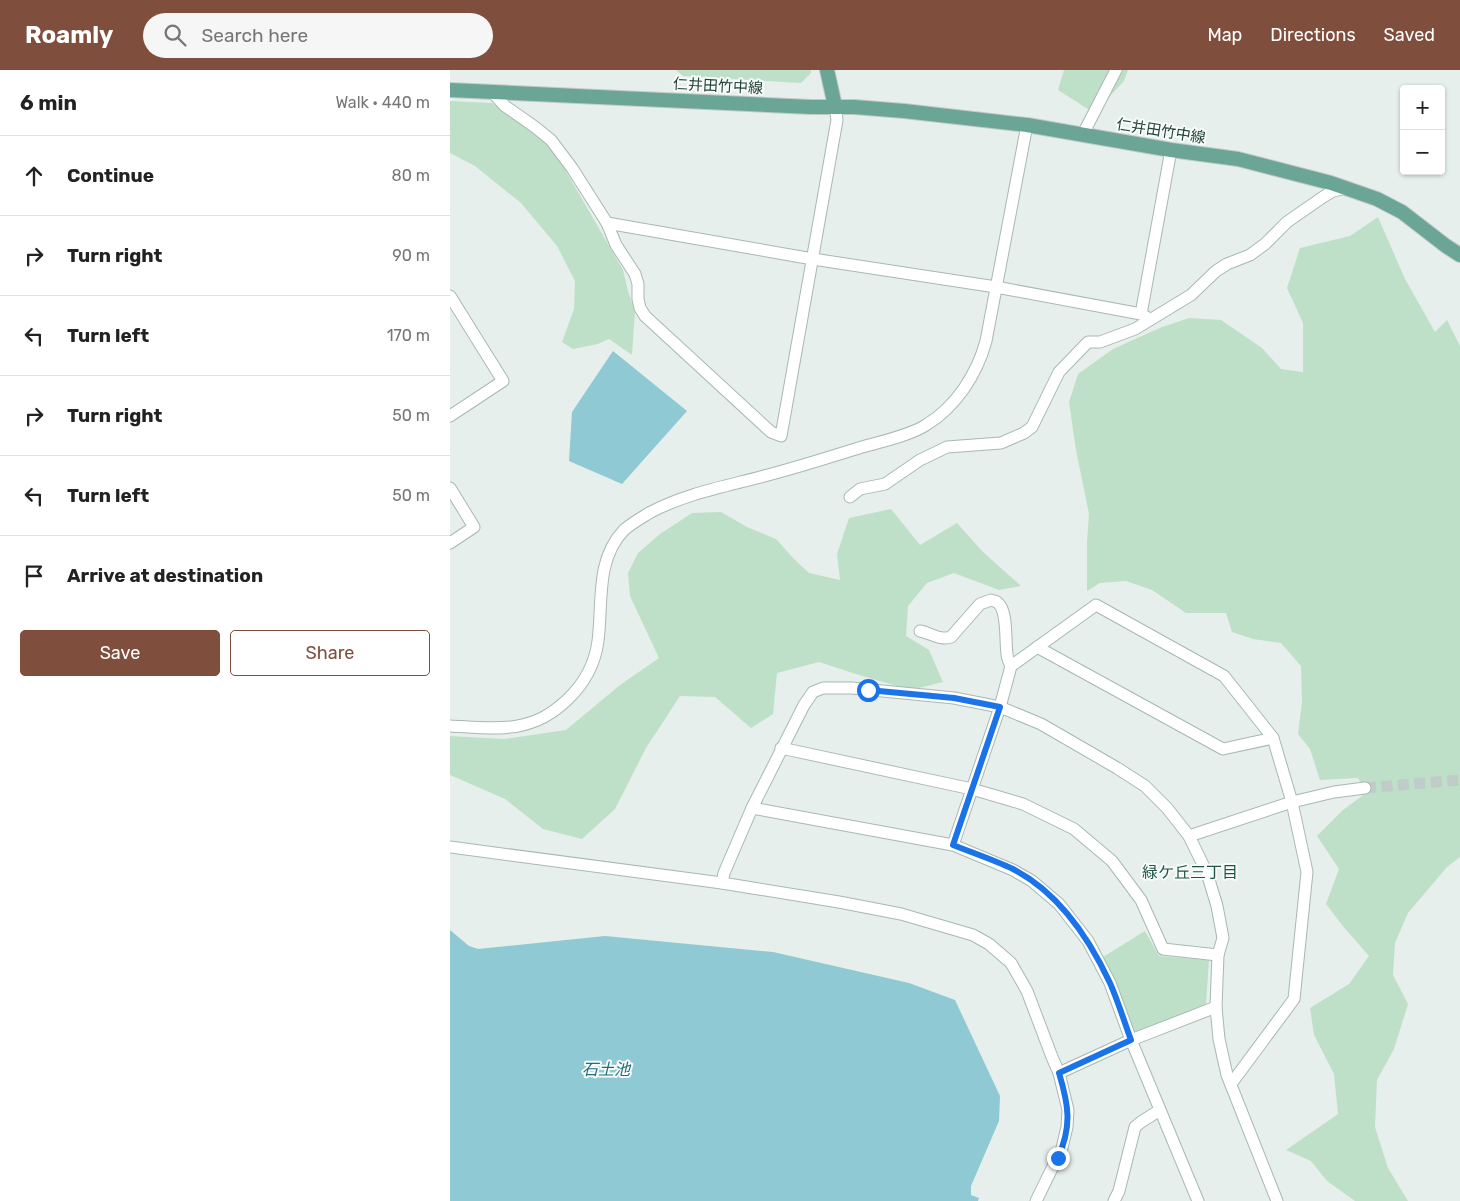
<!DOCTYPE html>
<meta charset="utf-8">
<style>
:root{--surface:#fff;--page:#f6f6f6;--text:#222;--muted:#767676;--line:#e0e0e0;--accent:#804e3d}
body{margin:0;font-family:Rubik,"Noto Sans JP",sans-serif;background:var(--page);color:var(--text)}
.controls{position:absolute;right:15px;top:15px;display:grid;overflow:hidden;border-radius:5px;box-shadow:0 1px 4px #0004}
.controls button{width:45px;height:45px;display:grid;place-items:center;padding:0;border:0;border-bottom:1px solid var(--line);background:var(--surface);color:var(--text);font:25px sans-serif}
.stop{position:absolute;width:15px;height:15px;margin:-11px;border:4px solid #1a73e8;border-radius:50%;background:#fff}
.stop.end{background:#1a73e8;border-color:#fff;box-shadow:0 1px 5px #0008}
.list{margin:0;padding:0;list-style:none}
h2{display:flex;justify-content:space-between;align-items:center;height:65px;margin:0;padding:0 20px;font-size:21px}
h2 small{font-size:16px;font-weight:400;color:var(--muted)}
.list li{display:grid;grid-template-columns:32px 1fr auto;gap:15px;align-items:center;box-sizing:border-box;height:80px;padding:0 20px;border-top:1px solid var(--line)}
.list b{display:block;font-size:19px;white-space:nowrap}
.list em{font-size:16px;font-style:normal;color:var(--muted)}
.actions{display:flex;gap:10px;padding:15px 20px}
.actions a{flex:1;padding:11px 0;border:1px solid var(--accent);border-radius:5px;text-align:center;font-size:18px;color:var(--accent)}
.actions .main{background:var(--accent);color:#fff}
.icon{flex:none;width:28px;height:28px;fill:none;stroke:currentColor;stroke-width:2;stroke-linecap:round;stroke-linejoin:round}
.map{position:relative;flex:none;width:1010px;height:1131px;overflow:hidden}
header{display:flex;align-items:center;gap:30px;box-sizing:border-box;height:70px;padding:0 25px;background:var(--accent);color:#fff}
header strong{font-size:24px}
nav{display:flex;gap:28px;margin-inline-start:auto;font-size:18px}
.search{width:350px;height:45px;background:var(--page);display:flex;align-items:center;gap:12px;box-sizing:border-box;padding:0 18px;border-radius:28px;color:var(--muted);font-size:19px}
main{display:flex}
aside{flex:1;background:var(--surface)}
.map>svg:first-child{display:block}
.green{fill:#bfe0c8}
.water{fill:#8ec9d4}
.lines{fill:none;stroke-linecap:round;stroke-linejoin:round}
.minor-tunnel{stroke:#bfccc8;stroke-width:11;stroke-dasharray:11 5.5;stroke-linecap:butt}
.minor-casing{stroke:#a8b8b2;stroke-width:13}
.major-casing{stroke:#c2cac8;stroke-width:16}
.minor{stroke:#fff;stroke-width:11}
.major{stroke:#6aa596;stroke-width:14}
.route{stroke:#1a73e8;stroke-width:6}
.labels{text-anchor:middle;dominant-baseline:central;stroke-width:4;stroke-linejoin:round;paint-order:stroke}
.street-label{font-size:15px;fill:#24423a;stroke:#f7fbf9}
.neighbourhood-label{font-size:16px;fill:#1f5548;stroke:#f7fbf9}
.water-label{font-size:16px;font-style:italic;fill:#1c6f80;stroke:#f7fbf9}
</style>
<header>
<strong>Roamly</strong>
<div class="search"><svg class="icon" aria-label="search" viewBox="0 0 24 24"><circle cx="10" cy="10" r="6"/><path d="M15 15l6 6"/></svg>Search here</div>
<nav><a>Map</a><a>Directions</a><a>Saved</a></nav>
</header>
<main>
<aside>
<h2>6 min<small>Walk · 440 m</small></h2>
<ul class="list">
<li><svg class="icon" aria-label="ahead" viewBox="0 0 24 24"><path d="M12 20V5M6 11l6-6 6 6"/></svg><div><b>Continue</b></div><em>80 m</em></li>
<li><svg class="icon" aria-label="right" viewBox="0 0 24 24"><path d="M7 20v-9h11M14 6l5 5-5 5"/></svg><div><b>Turn right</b></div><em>90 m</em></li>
<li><svg class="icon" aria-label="left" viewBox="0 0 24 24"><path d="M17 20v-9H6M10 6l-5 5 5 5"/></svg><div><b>Turn left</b></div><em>170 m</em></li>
<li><svg class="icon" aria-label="right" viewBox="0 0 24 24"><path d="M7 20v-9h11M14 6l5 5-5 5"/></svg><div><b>Turn right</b></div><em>50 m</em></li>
<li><svg class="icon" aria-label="left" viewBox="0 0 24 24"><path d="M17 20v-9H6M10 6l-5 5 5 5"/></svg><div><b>Turn left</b></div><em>50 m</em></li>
<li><svg class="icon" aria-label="arrive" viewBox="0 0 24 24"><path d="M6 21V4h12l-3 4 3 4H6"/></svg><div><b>Arrive at destination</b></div></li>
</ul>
<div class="actions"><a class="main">Save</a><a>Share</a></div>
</aside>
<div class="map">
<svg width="1010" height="1131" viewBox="0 0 1010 1131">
<rect width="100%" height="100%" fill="#e6efeb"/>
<g class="green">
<polygon points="226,0 361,0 361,3 351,13 233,6"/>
<polygon points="614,0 678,0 674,11 644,43 608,20"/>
<polygon points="0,31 42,33 90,67 106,84 173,200 178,221 185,242 182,285 159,269 148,274 123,279 112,272 124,239 125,211 107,176 71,133 25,96 0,83"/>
<polygon points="928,147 955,209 985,262 997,250 1010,276 1010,787 997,797 958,843 945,873 943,905 958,934 944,979 927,1010 925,1057 938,1098 958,1131 905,1131 877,1111 861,1091 836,1080 888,1044 884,1004 864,965 860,938 899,914 919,886 892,855 876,834 889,799 867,766 893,740 916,723 908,708 870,710 860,679 848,664 852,632 851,596 831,573 803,569 782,562 776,543 736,543 702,520 676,511 650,513 637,521 637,471 639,444 626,380 619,332 628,304 663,279 712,257 739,248 771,250 812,278 831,299 853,302 853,253 837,218 850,178 900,166"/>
<polygon points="441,439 470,475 507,453 533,482 571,516 549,520 504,503 477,513 458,536 456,566 479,580 493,612 461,620 409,605 369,592 327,603 323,644 301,658 265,627 230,626 196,678 165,739 132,769 93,759 55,729 0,705 0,666 54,669 116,660 170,615 209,588 180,526 178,503 188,483 210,464 242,443 271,442 297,457 326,469 344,489 359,503 390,510 387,484 399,448"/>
<polygon points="695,861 709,886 759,890 756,935 684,964 653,887"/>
</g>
<g class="water">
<polygon points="163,281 237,341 172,414 119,391 122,342"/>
<polygon points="0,860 19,876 28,879 155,866 323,882 459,913 505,930 550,1026 549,1051 521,1116 521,1125 529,1128 528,1131 0,1131"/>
</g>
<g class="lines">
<polyline class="minor-tunnel" points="915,718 1010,710"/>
<defs>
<g id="minor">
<polyline points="42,22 55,36 85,57 101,70 122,98 157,153 166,175 185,204 188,214 188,229 190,238 195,246 321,362 331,366 387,50 385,36"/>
<polyline points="633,64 666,0"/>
<polyline points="157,153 363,189 546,217 691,244 700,249"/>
<polyline points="0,226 53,311 0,346"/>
<polyline points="691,244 721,80"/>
<polyline points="0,418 24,457 0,473"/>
<polyline points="400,427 410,419 435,414 470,390 497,377 551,373 574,363 582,357 609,302 638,272 650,272 685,259 741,225 766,201 777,194 800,185 815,174 837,152 873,127 883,121 897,118"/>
<path d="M470 561C481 563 490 571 501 567L530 534 541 530C543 531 547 531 548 533 558 541 555 572 557 584 557 588 559 592 561 596"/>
<polyline points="587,577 773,679 823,668"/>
<path d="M0 656C22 657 46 660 68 656 88 652 102 644 117 630 134 614 145 594 148 571 153 534 145 490 174 460 182 453 191 448 199 443 236 423 278 416 318 405 349 397 380 387 412 377 430 372 461 365 476 355 506 337 527 304 536 271L577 55"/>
<polyline points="331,678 522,719 573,734 624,759 662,791 691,830 713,879 768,885"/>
<polyline points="302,738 503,775 563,800 582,811 609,834 638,871 660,913 681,970 748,1131"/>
<polyline points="739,766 842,732 884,722 915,718"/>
<polyline points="503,775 550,637 561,596 646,535 774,606 823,668 842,732 857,802 844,929 781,1014"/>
<polyline points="0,777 272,813 389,832 451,844 523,865 539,874 561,893 577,921 602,987 609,1003 618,1040 617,1057 612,1078 586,1131"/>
<polyline points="272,813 274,803 302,738 354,635 363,622 373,618 402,618 504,628 550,637 591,654 667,698 695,716 717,738 739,766 757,803 767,836 773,868 768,885 766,937 769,969 777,1005 827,1131"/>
<polyline points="609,1003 681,970 766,937"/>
<polyline points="664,1131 669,1121 685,1057 691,1052 710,1040"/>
</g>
<g id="major">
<polyline points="377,0 385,36"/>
<polyline points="0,20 361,37 404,37 454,41 577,55 721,80 788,89 881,113 927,129 952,142 996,176 1010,185"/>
</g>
</defs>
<use href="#minor" class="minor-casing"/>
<use href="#major" class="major-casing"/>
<use href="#minor" class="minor"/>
<use href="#major" class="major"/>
</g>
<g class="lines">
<path class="route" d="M418 620 504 628 550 637 503 775C523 783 544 790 563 799 608 822 639 868 660 913 668 931 674 951 681 970L609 1003C619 1036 622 1056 608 1088"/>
</g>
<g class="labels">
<g class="street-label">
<text transform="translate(268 16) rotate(3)">仁井田竹中線</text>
<text transform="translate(711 61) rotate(9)">仁井田竹中線</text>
</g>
<g class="neighbourhood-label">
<text x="740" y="802">緑ケ丘三丁目</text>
</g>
<g class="water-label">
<text x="156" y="999">石土池</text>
</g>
</g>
</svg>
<div class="controls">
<button>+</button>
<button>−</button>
</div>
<div class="stop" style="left:418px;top:620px"></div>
<div class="stop end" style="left:608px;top:1088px"></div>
</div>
</main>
